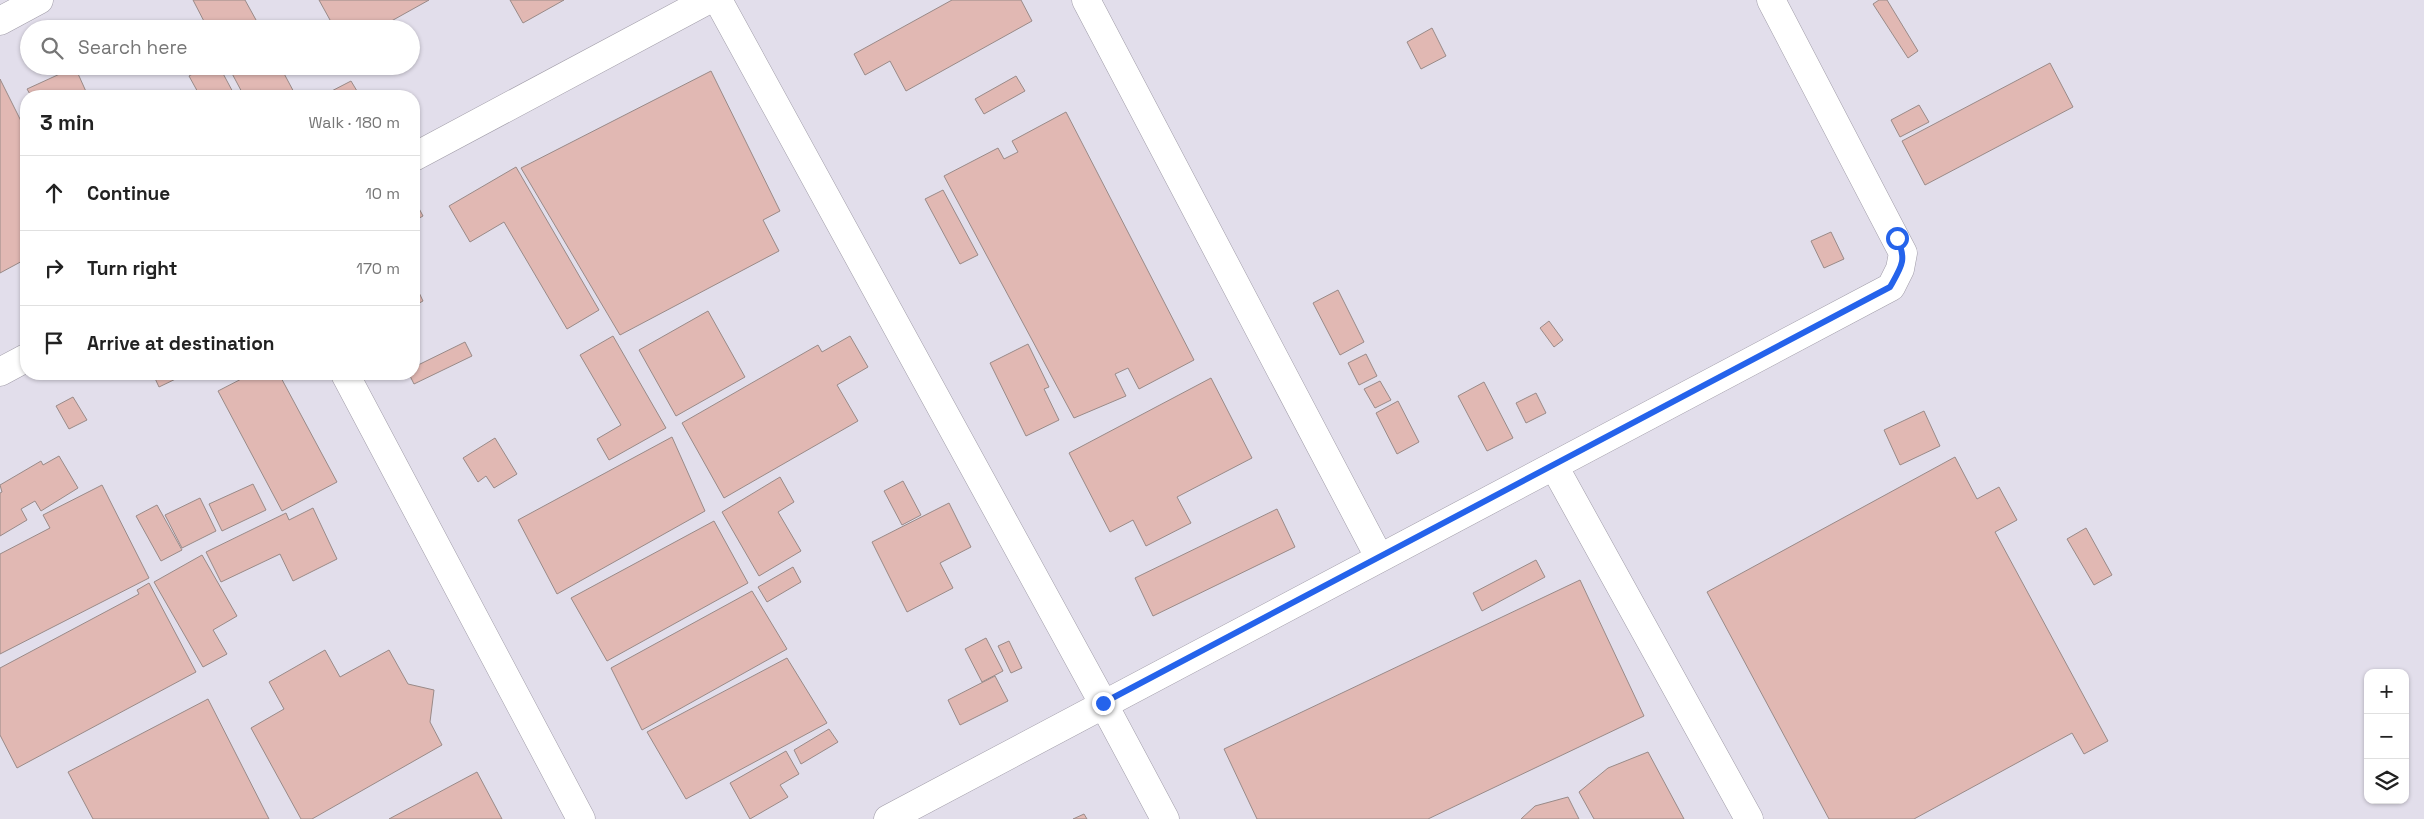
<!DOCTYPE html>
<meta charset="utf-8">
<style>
:root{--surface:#fff;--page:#f6f6f6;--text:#222;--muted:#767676;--line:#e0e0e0}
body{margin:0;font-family:"Space Grotesk",sans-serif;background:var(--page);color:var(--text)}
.controls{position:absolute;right:15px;bottom:15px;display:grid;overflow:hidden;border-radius:10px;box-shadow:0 1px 4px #0004}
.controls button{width:45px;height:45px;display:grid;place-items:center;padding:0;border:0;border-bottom:1px solid var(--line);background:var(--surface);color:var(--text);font:25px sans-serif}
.stop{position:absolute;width:15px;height:15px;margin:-11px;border:4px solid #2563eb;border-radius:50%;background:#fff}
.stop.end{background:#2563eb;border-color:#fff;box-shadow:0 1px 5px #0008}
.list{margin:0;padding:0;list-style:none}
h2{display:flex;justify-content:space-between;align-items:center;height:65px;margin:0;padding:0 20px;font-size:21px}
h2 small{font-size:16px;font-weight:400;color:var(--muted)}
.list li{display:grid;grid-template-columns:32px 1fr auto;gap:15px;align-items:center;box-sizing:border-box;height:75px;padding:0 20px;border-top:1px solid var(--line)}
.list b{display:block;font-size:19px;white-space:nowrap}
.list em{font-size:16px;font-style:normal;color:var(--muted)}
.icon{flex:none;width:28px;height:28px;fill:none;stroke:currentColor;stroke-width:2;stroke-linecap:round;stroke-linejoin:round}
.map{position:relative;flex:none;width:2424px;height:819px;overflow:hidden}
.search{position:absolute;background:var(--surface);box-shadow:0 1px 4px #0004;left:20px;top:20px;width:400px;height:55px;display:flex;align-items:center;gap:12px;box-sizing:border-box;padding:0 18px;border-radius:28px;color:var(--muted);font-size:19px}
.panel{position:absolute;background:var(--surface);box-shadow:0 1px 4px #0004;left:20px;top:90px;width:400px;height:290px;border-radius:20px}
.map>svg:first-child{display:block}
.building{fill:#e1b8b3;stroke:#998a88}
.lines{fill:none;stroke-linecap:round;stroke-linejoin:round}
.minor-casing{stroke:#a09ca8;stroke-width:29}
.minor{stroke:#fff;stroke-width:28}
.route{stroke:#2563eb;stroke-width:6}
</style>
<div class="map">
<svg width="2424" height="819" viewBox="0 0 2424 819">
<rect width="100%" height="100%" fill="#e2deeb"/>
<g class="building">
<polygon points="193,0 245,0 261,29 208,29"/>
<polygon points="319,0 429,0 377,29 335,29"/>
<polygon points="510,0 564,0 523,23"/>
<polygon points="952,0 1021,0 1032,21 906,91 890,61 865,75 854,54"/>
<polygon points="1879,0 1887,0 1918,51 1908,58 1873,4"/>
<polygon points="1432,28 1446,56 1421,69 1407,42"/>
<polygon points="2050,63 2073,107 1925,185 1902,141"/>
<polygon points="207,66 219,66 235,96 200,96 189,76"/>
<polygon points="228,66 280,66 296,96 244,96"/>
<polygon points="75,67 88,96 99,91 102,96 31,96 27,89"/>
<polygon points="711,71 780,211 763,220 779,251 620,335 521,168"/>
<polygon points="1016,76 1025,91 984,114 975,99"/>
<polygon points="0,79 26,131 26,259 0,273"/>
<polygon points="351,81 360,96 322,96"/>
<polygon points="1919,105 1929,122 1900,137 1891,120"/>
<polygon points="1066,112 1194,360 1139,389 1128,368 1115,374 1126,396 1074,418 944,176 998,148 1004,159 1018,152 1012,141"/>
<polygon points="516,167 599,310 567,329 504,222 470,242 449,206"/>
<polygon points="943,190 978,255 960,264 925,199"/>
<polygon points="414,199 423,216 414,221"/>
<polygon points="1831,232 1844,259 1824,268 1811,241"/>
<polygon points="414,282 423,301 414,306"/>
<polygon points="1338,290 1364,342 1340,355 1313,303"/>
<polygon points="708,311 745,377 676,416 639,350"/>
<polygon points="1549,321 1563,340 1554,347 1540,328"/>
<polygon points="613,336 666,428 609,460 597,439 621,425 580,355"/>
<polygon points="850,336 868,367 837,385 858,421 724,498 682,423 818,345 822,352"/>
<polygon points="465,342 472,356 414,384 409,374 414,374 414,367"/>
<polygon points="1028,344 1049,387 1044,389 1059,420 1026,436 990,363"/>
<polygon points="1366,354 1377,376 1359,385 1348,363"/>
<polygon points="153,374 186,374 159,387"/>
<polygon points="251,374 279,374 337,482 282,511 218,391"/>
<polygon points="1211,378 1252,458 1177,497 1191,523 1146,546 1133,520 1110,532 1069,453"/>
<polygon points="1380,381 1391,400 1375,408 1364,389"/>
<polygon points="1484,382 1513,438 1487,451 1458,396"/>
<polygon points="1536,393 1546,413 1526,423 1516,403"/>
<polygon points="73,397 87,420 69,429 56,406"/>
<polygon points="1398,401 1419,442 1397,454 1376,413"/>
<polygon points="1924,411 1940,446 1900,465 1884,430"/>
<polygon points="672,437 705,511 557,594 518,520"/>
<polygon points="495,438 517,474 494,488 486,476 478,482 463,458"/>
<polygon points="59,456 78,488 41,511 35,501 21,509 27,520 0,536 0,493 2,492 0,485 41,461 43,465"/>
<polygon points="1955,457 1977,499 1999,487 2017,520 1995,532 2108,741 2084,754 2072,733 1914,819 1829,819 1707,592"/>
<polygon points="780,477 794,502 778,512 801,551 759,576 722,512"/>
<polygon points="903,481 921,515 902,525 884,491"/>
<polygon points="253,484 266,510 222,531 209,504"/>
<polygon points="102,485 149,578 0,654 0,554 50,528 43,515"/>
<polygon points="200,498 216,531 182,548 165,515"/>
<polygon points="949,503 971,547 940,563 953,588 907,612 872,542"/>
<polygon points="157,505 182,550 161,561 136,516"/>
<polygon points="313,508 337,559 293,581 280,554 221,582 206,552 286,513 289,520"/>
<polygon points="1277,509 1295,547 1153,616 1135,578"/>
<polygon points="714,521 748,583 607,661 571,598"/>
<polygon points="2086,528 2112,575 2094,585 2067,539"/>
<polygon points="202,555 237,616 213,630 227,654 203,667 154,582"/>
<polygon points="1536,560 1545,577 1482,611 1473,593"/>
<polygon points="793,567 801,582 767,602 758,587"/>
<polygon points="1580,580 1644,716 1428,819 1257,819 1224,749"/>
<polygon points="149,583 196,672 17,768 0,735 0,668 139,594 137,590"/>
<polygon points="752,591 787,649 642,730 611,668"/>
<polygon points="986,638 1003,671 982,682 965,649"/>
<polygon points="1009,641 1022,668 1011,673 998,646"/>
<polygon points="325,650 340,677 389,650 408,684 434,690 430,722 442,745 312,819 301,819 251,728 284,709 269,682"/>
<polygon points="787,658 827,723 686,799 647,732"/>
<polygon points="995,676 1008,701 960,725 948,700"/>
<polygon points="208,699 269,819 93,819 68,772"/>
<polygon points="829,729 838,742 801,764 794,750"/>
<polygon points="786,751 799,774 780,785 788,797 750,819 730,783"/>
<polygon points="1648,752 1684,819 1594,819 1579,792 1608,768"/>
<polygon points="477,772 502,819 389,819"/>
<polygon points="1568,797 1579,819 1521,819 1535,806"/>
<polygon points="1084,814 1087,819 1073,819"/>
</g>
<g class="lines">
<defs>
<g id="minor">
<polyline points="718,0 1103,703 1165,819"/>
<polyline points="1086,0 1379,557"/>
<polyline points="0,21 39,0"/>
<polyline points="414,157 708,0"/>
<polyline points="0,372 26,358"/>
<polyline points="345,374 581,819"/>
<polyline points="1554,466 1749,819"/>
<polyline points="888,819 1891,287 1900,269 1903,253 1771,0"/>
</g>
</defs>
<use href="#minor" class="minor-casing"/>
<use href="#minor" class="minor"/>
</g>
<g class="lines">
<path class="route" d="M1103 703 1890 287C1902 266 1907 260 1897 238"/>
</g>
</svg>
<div class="controls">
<button>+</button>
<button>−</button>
<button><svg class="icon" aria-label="layers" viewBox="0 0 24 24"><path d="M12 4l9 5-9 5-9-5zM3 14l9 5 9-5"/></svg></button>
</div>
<div class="stop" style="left:1897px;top:238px"></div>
<div class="stop end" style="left:1103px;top:703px"></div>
<div class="search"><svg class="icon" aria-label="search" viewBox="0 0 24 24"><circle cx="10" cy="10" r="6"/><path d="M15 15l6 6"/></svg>Search here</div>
<section class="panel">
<h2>3 min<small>Walk · 180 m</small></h2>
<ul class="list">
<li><svg class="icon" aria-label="ahead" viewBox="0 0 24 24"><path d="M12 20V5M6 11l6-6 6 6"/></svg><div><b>Continue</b></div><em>10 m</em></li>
<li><svg class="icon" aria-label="right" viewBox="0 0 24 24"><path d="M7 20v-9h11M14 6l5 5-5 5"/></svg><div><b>Turn right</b></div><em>170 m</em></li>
<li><svg class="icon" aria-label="arrive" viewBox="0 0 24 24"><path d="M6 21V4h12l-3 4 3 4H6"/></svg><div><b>Arrive at destination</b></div></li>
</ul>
</section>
</div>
